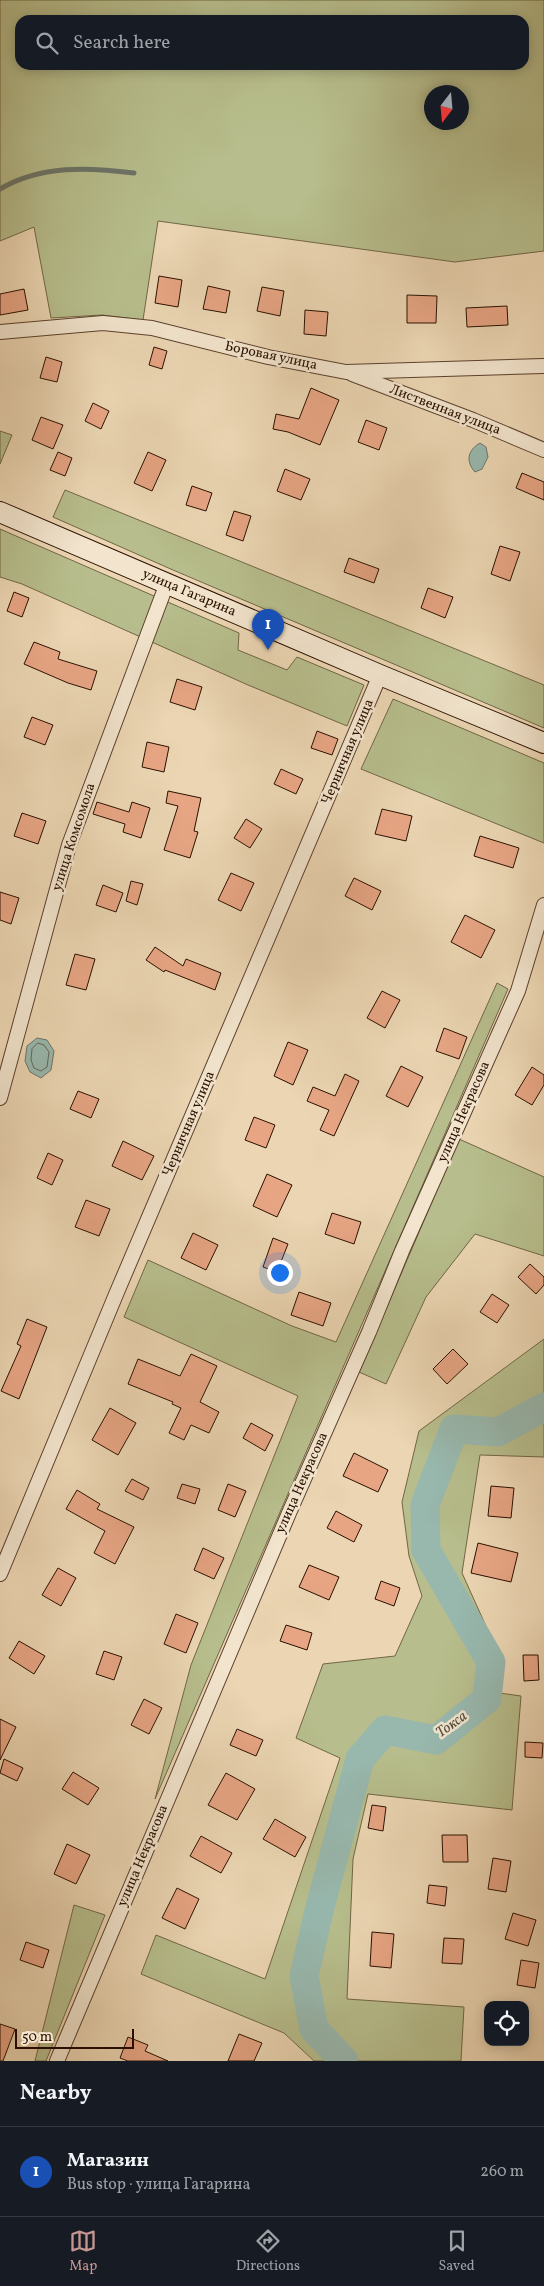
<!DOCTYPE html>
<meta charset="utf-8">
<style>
:root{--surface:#171b24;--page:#20242c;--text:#f1f3f6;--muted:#9ea1a6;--line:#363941;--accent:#c59692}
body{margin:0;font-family:Vollkorn,serif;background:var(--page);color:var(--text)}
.controls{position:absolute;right:15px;bottom:15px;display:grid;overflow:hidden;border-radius:10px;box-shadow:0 2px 12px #0003}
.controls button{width:45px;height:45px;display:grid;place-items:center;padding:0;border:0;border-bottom:1px solid var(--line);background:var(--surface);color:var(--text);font:25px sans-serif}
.compass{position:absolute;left:424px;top:85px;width:45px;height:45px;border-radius:50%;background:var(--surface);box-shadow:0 2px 12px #0003;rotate:196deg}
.scale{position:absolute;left:15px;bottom:12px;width:119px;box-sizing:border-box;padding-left:5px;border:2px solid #2b1000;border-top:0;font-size:14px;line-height:18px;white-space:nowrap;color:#2b1000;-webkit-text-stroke:4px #f2e4cd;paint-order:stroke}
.you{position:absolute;left:279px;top:1272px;width:18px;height:18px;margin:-12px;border:4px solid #fff;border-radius:50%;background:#1a73e8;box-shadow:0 0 0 8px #1a73e833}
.badge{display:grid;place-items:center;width:32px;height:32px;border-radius:50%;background:var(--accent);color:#fff;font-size:16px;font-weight:700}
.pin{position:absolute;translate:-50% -41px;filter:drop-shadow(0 1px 2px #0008)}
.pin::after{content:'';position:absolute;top:26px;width:18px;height:15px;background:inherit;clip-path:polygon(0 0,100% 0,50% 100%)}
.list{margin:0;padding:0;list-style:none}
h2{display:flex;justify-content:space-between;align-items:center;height:65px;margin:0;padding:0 20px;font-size:21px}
h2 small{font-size:16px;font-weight:400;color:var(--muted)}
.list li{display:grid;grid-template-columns:32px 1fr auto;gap:15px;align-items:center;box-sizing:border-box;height:90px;padding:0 20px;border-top:1px solid var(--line)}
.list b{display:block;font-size:19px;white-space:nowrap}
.list p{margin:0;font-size:16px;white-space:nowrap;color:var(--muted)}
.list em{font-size:16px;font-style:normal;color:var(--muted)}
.icon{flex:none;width:28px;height:28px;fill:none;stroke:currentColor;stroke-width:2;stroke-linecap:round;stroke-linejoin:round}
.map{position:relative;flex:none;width:544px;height:2061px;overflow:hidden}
.search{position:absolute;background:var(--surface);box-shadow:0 2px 12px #0003;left:15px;right:15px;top:15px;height:55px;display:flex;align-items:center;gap:12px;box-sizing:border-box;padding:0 18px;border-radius:15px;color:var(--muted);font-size:19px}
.sheet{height:155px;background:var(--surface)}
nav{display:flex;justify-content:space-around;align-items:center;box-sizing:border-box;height:70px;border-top:1px solid var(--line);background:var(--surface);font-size:14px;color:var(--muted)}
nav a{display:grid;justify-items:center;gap:2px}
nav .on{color:var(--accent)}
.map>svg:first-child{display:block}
.green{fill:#b7bd8c;stroke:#716646;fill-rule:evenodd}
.water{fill:#98b8ae;stroke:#6c7568}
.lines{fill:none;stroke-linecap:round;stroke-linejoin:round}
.shore{stroke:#626457;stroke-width:1}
.stream{stroke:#6c7568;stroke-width:5}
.river{stroke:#98b8ae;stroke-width:29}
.building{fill:#e7a584;stroke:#2b1000}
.street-casing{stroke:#5b412c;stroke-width:16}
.secondary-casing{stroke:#2b1000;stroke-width:22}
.street{stroke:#f2e4cd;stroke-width:14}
.secondary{stroke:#f2e4cd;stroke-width:20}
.labels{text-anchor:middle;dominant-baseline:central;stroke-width:5;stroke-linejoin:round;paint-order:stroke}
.street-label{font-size:14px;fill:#2b1000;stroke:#f2e4cd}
.water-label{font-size:15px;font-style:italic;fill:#514b3d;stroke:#f2e4cd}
</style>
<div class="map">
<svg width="544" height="2061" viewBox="0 0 544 2061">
<rect width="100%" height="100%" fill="#ebd5b2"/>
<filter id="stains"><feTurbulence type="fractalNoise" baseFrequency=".004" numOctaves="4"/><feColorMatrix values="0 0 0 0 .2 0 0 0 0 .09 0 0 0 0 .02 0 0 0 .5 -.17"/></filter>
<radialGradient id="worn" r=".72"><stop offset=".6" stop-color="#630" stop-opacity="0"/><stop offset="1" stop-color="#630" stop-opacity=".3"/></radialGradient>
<g class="green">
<path d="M0 0H544V251L455 262 158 221 143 320 102 315 51 318 34 227 0 241ZM20 20H524V65H20ZM432 92H462V122H432Z"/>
<polygon points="0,431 12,435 0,464"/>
<polygon points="65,490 544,685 544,728 173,570 53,517"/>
<polygon points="0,529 239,633 238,650 287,670 297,657 364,685 347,726 248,685 22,584 0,577"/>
<polygon points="393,699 544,763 544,843 361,769"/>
<polygon points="497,983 508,989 155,1799 191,1665 298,1396 124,1317 148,1260 292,1326 336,1342"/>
<polygon points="459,1139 544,1177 544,1256 475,1234 426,1297 386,1384 359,1372"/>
<polygon points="544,1339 544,1457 480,1455 462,1573 499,1655 499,1693 521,1696 512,1810 368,1794 353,1859 347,1999 464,2007 461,2061 314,2061 284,2033 141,1974 156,1935 265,1979 340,1758 296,1738 323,1664 395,1656 422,1596 409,1556 402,1502 419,1431"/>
<polygon points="74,1905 105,1915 46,2061 35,2061"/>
</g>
<g class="water">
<path d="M480 443 486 447 488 457 482 469 475 472C465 461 468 450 480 443Z"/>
<polygon points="37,1038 47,1040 54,1051 51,1070 41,1078 30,1072 25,1061 27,1046"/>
</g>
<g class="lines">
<polygon class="shore" points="38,1043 44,1045 49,1052 47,1067 41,1071 34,1068 31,1060 32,1049"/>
<path class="stream" d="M0 189C41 165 88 167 134 173"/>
<polyline class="river" points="344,2061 314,2029 304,1976 320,1907 360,1759 385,1730 436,1740 487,1699 491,1662 426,1550 425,1505 454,1429 498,1432 544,1407"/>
</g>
<g class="building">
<polygon points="159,276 182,280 178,307 155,303"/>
<polygon points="208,286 230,291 226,313 203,309"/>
<polygon points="262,287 284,291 280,316 257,311"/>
<polygon points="24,289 28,310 0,315 0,294"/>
<polygon points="407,295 437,296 436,323 407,323"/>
<polygon points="507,306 508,325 467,327 466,308"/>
<polygon points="305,310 328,312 326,336 304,334"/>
<polygon points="154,347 167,351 162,369 149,365"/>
<polygon points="46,357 62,362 57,382 40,378"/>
<polygon points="311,388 339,400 320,445 288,432 273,429 276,414 299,419"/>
<polygon points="93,403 109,411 101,429 85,421"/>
<polygon points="41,417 63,425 53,449 32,440"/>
<polygon points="366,420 387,428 379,450 358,442"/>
<polygon points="58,452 72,458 65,476 50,470"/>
<polygon points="148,452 166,460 152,491 134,483"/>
<polygon points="285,469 310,479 301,500 277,491"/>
<polygon points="522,473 544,482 544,500 516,488"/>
<polygon points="192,486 212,493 206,511 186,505"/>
<polygon points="234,511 251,516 243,541 226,535"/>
<polygon points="500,546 520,552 510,581 491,574"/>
<polygon points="349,558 379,569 374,583 344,572"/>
<polygon points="428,588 453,597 445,618 421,608"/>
<polygon points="14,592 29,598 22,617 7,611"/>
<polygon points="34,642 60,652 58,659 97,671 91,690 68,683 24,664"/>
<polygon points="177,679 202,687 195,710 170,702"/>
<polygon points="32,717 53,725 45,745 24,737"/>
<polygon points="317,731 338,739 332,755 311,748"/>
<polygon points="147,742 169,747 164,772 142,767"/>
<polygon points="281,769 303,779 296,794 274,784"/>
<polygon points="168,791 201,798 194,831 198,832 190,858 164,850 178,806 166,803"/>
<polygon points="97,802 129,812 132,802 150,808 141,838 123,832 125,824 93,814"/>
<polygon points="382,809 412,816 406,841 375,834"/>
<polygon points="22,813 46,821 38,844 14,836"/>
<polygon points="246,819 262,829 250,848 234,838"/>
<polygon points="480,836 519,848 513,868 474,856"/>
<polygon points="231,873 254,883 241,911 218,900"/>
<polygon points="354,878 381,891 372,910 345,896"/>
<polygon points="131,881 143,884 137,905 126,901"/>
<polygon points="103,885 123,893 116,912 96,905"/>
<polygon points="0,892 19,898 11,924 0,920"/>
<polygon points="465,915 495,930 481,958 451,942"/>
<polygon points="155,947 183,966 186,959 221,973 215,990 165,970 164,972 146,960"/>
<polygon points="75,954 95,959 86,990 66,985"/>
<polygon points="382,991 400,1000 385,1028 367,1018"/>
<polygon points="444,1028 467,1037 459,1059 436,1051"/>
<polygon points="288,1042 308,1050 293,1085 274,1076"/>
<polygon points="401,1066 423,1077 408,1107 386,1096"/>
<polygon points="532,1067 544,1075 544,1085 532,1105 515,1095"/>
<polygon points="345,1074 359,1081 334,1136 320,1130 329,1110 307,1101 313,1087 335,1096"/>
<polygon points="78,1091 99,1099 91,1118 70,1109"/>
<polygon points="254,1117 275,1125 266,1148 245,1140"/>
<polygon points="123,1141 154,1156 142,1180 112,1166"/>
<polygon points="48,1153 63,1160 52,1185 37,1178"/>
<polygon points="267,1174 292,1185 277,1217 253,1206"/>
<polygon points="86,1200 110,1209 99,1236 75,1227"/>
<polygon points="332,1213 361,1222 354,1244 325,1234"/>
<polygon points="193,1233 218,1245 206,1270 181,1258"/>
<polygon points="273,1238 288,1244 277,1272 263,1267"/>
<polygon points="530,1264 544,1277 544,1285 536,1294 518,1277"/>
<polygon points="299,1292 331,1303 323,1326 291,1315"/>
<polygon points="492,1294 509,1305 497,1323 480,1312"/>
<polygon points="27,1319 47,1327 19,1399 1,1391 21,1346 17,1344"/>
<polygon points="453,1349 468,1364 447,1384 433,1369"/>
<polygon points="191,1354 217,1366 200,1402 219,1412 209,1433 191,1425 184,1440 169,1433 181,1408 172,1404 173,1402 128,1384 138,1359 180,1376"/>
<polygon points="110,1408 136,1423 118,1455 92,1440"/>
<polygon points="251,1423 273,1435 265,1451 243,1438"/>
<polygon points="354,1453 388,1470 378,1492 343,1476"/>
<polygon points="132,1479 149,1488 143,1500 125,1491"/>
<polygon points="182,1484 200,1489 195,1504 177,1498"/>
<polygon points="228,1484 246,1491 235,1517 218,1510"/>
<polygon points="491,1486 514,1488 511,1518 488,1516"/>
<polygon points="77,1490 100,1504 97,1509 134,1527 115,1564 94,1553 105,1531 66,1509"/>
<polygon points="336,1511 362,1525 354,1542 327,1528"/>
<polygon points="478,1543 518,1553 511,1582 471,1573"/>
<polygon points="203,1548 224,1558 214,1579 194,1570"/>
<polygon points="309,1565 339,1577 329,1600 299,1587"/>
<polygon points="58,1568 76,1578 61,1606 42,1595"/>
<polygon points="381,1581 400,1588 394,1606 375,1599"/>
<polygon points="176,1614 198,1623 186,1653 164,1644"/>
<polygon points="286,1625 312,1633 307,1650 280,1641"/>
<polygon points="19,1641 45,1656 34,1674 9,1658"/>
<polygon points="104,1651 122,1657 114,1680 96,1674"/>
<polygon points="523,1655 538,1655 539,1680 524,1681"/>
<polygon points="144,1699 162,1708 149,1734 131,1725"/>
<polygon points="0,1719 16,1727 0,1760"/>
<polygon points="237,1729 263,1740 256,1756 230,1745"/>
<polygon points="525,1742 543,1743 542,1758 525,1757"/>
<polygon points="4,1759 23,1768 17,1781 0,1773"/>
<polygon points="73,1772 99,1788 88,1805 62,1789"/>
<polygon points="226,1773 255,1789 237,1820 208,1805"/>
<polygon points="372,1805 386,1807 383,1831 368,1828"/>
<polygon points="275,1819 306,1837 295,1857 263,1839"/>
<polygon points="442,1835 467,1835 468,1862 443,1862"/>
<polygon points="201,1836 232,1853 221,1873 190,1856"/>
<polygon points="67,1844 90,1855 76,1884 54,1874"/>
<polygon points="493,1858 511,1861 506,1892 488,1889"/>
<polygon points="429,1885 447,1887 445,1906 427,1903"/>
<polygon points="177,1888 199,1899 185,1929 162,1918"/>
<polygon points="513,1913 536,1920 528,1946 505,1939"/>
<polygon points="372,1932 394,1934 391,1968 370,1966"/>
<polygon points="444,1938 464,1939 462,1964 442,1963"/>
<polygon points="26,1942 49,1950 43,1968 20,1960"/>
<polygon points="521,1960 539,1963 535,1988 517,1985"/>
<polygon points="0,2024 15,2029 3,2061 0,2061"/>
<polygon points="239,2034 262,2043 254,2061 228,2061"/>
<polygon points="128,2037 148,2045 145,2051 168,2061 128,2061 120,2058"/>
</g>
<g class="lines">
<defs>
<g id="street">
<polyline points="0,332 103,323 152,328 268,357 346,372 544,366"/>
<polyline points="352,374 473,420 544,450"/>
<polyline points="0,1098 69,845 167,583"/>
<polyline points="0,1574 117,1292 380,675"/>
<polyline points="57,2061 289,1513 369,1332 402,1251 518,991 544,905"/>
</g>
<polyline id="secondary" points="0,512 380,675 544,743"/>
</defs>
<use href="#street" class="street-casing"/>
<use href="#secondary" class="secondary-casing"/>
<use href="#street" class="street"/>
<use href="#secondary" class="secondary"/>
</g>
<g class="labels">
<g class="street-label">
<text transform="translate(271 356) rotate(12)">Боровая улица</text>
<text transform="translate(445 410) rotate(21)">Лиственная улица</text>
<text transform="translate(189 593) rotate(23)">улица Гагарина</text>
<text transform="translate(348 752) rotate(-67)">Черничная улица</text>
<text transform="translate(74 837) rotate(-72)">улица Комсомола</text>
<text transform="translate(464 1112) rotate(-66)">улица Некрасова</text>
<text transform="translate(189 1124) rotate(-67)">Черничная улица</text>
<text transform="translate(302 1483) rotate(-66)">улица Некрасова</text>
<text transform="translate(143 1856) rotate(-67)">улица Некрасова</text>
</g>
<g class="water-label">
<text transform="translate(452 1725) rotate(-36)">Токса</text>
</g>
</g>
<rect width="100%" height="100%" filter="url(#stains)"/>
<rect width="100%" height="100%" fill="url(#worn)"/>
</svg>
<div class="controls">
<button><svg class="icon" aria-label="locate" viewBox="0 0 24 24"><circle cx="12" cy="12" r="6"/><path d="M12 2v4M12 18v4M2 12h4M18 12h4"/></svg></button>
</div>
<svg class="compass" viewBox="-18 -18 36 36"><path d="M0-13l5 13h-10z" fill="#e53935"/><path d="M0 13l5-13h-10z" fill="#9ea1a6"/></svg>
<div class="scale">50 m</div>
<div class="you"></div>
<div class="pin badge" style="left:268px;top:650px;background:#1a4fb4">1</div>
<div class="search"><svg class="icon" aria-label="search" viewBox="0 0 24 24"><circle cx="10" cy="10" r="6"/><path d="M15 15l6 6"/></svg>Search here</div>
</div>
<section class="sheet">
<h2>Nearby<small></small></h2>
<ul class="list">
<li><span class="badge" style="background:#1a4fb4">1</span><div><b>Магазин</b><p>Bus stop · улица Гагарина</p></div><em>260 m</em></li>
</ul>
</section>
<nav>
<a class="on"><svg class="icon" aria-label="map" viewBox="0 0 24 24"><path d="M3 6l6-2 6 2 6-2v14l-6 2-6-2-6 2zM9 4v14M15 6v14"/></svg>Map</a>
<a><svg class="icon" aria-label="directions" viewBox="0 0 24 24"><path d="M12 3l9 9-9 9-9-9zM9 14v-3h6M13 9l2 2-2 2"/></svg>Directions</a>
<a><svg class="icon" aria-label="saved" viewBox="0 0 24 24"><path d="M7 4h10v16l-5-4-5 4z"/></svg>Saved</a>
</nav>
